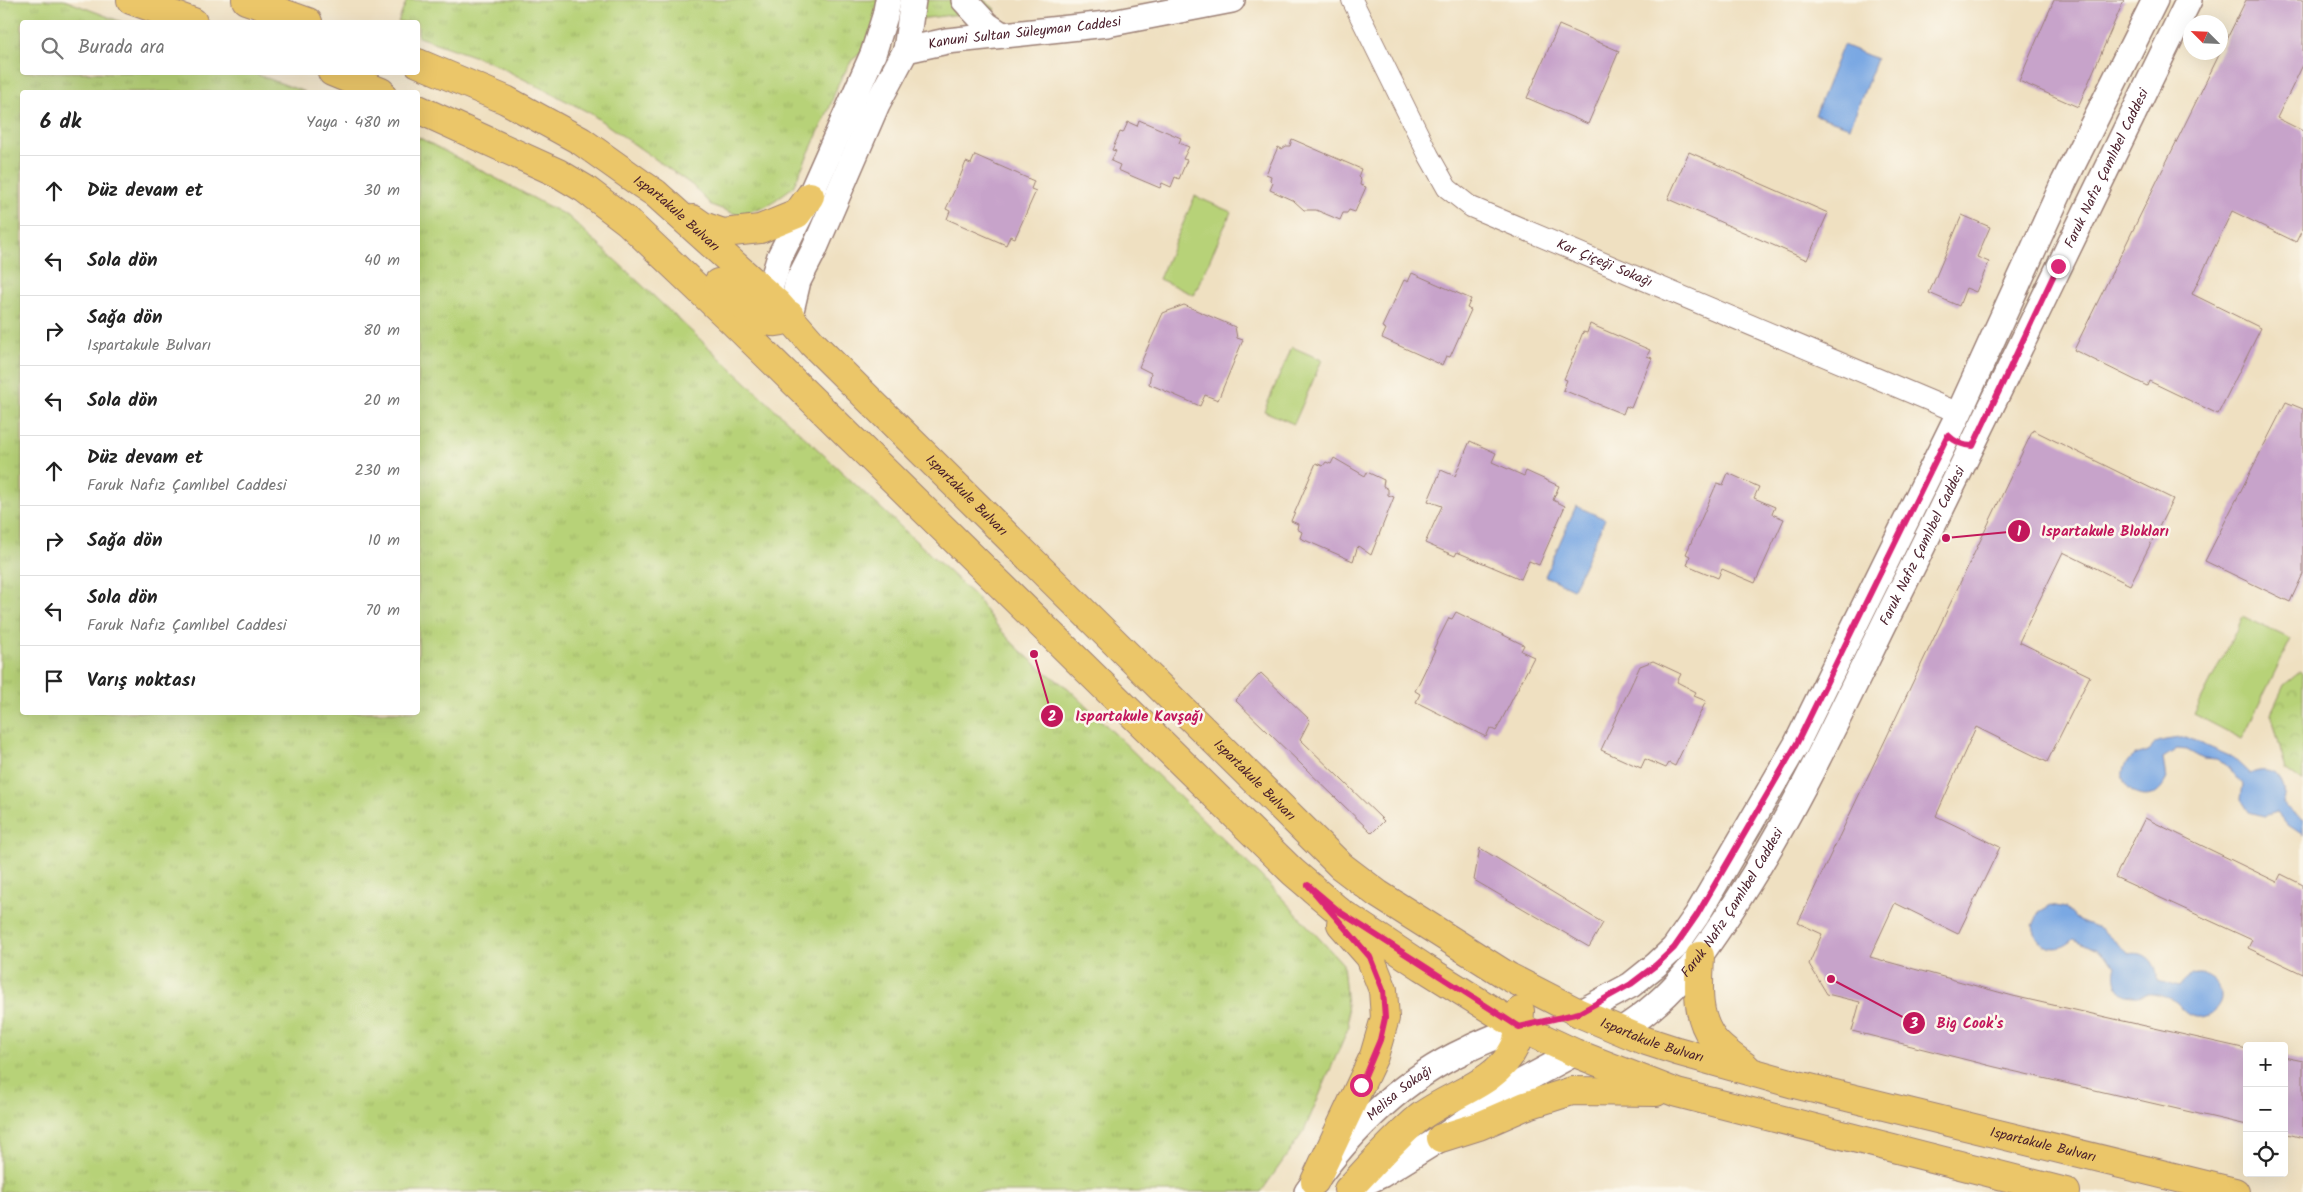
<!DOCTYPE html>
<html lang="tr">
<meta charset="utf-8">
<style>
:root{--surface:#fff;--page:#f2f2f2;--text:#222;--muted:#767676;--line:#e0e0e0}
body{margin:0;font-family:Kalam,sans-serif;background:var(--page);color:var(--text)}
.controls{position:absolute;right:15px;bottom:15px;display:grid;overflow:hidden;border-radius:5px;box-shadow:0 5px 20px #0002}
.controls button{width:45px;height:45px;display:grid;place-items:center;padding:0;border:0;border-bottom:1px solid var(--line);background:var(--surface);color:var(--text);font:25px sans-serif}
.compass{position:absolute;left:2183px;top:15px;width:45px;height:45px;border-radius:50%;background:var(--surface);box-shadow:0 5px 20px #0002;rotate:294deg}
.stop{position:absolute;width:15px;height:15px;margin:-11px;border:4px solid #db2777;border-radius:50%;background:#fff}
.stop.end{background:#db2777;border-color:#fff;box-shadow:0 1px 5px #0008}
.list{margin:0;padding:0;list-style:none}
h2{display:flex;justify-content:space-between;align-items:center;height:65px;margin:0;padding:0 20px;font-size:21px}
h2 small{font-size:16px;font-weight:400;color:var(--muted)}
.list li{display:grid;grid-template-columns:32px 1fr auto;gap:15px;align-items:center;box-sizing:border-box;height:70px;padding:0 20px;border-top:1px solid var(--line)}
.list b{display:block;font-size:19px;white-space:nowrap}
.list p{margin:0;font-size:16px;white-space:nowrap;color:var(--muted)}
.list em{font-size:16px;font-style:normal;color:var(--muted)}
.icon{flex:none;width:28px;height:28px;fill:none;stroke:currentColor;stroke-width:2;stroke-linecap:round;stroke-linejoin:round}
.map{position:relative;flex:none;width:2303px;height:1192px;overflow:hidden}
.search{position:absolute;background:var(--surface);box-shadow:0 5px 20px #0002;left:20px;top:20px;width:400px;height:55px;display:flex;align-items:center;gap:12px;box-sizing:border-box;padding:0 18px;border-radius:5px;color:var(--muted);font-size:19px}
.panel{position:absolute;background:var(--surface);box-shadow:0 5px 20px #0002;left:20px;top:90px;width:400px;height:625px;border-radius:5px}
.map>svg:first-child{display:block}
.grass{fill:url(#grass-tufts);stroke:#807852}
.park{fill:url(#park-crowns);stroke:#807852}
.pitch{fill:#b7d278;stroke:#807852}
.water{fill:#7aa8e3;stroke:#626487}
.building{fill:#c7a3ca}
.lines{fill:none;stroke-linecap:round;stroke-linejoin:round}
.minor-casing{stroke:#9c8076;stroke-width:22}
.tertiary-casing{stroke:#9c8076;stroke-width:28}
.primary-casing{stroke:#9c8076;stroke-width:30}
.minor{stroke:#fff;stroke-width:20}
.tertiary{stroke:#fff;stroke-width:25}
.primary{stroke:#ebc669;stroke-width:28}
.route{stroke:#db2777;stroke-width:6}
.labels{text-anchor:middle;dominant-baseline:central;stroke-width:5;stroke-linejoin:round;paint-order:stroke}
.street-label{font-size:14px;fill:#4a1f2b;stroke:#fbf7ec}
.leader{fill:none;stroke:#c2185b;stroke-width:2}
.callout-dot{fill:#c2185b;stroke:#fbf7ec;stroke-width:2}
.mark-label{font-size:15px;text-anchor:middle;font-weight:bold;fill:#fff}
.callout-label{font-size:15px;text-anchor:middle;font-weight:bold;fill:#c2185b;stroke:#fbf7ec;stroke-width:5;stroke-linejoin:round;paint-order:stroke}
</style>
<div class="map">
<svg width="2303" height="1192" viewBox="0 0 2303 1192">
<defs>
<pattern id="grass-tufts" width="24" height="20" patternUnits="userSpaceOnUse" patternTransform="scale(1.25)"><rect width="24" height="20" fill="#b7d278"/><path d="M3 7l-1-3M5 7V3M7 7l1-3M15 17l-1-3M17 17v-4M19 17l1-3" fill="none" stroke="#9fb468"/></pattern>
<pattern id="park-crowns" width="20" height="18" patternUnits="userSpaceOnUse" patternTransform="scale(1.25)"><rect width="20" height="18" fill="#b7d278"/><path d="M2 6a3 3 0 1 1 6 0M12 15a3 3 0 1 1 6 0" fill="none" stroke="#9fb468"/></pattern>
</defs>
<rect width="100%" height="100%" fill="#fbf7ec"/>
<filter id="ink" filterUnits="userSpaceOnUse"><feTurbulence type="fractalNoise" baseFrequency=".02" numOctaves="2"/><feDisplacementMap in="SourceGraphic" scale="10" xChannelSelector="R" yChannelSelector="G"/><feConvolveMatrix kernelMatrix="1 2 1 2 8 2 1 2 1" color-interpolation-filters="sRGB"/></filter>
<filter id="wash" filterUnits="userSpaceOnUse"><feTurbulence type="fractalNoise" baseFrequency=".0096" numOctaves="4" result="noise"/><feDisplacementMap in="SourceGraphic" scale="20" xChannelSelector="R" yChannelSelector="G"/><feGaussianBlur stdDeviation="1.12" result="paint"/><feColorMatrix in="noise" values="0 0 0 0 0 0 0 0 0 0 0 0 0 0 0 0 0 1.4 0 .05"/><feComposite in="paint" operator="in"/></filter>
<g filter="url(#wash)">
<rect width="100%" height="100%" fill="#efe0c1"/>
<g class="grass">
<path d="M0 0H64L122 22H22V72L253 73 305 92H22V712H418V137L569 217 977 598C1002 637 1031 663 1068 688L1268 883 1343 964 1349 1026 1304 1131 1261 1192H0Z"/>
<polygon points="407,0 984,0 996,10 918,19 881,38 852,60 838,84 829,109 793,187 767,206 738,215 711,205 692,185 590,113 488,61 418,37 418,22 398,22"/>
</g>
<polygon class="park" points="2301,671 2303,673 2303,782 2286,770 2271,713 2284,685"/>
<g class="pitch">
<polygon points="1195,196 1231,212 1194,295 1159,279"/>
<polygon points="1292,347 1322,360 1294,424 1264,411"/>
<polygon points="2243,617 2291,639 2242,739 2194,714"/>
</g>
<g class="water">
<polygon points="1843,45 1877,59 1850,127 1815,115"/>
<polygon points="1576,506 1605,519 1573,589 1545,576"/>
<path d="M2186 737 2232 757 2250 774C2272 763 2291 781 2282 804L2303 820V835L2288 825 2277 812 2264 816 2249 812 2241 799 2243 784 2225 764 2216 760 2203 759 2187 750 2177 749 2163 758 2166 780C2150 815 2108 785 2128 761 2133 754 2141 754 2148 751 2152 749 2153 745 2156 743 2163 739 2178 739 2186 737Z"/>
<path d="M2051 905 2066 908 2076 919 2101 929 2129 954C2147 950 2158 964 2157 981L2179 987C2202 953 2238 994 2212 1013 2202 1020 2188 1018 2181 1008 2180 1006 2179 1003 2177 1002 2172 998 2154 993 2148 994 2143 994 2139 997 2133 996 2116 995 2112 978 2116 965L2097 950 2074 939C2058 955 2037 949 2033 926L2039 912Z"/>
</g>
<g id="blocks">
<g class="building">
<polygon points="2054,0 2124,0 2078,107 2019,81"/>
<polygon points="2246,0 2303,0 2303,65 2277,118 2303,131 2303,228 2296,242 2232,211 2192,294 2261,328 2218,414 2149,381 2147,386 2074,350"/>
<polygon points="1559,25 1619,51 1588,124 1527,98"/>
<polygon points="1139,120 1181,138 1179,143 1189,147 1183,159 1187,160 1179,179 1175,177 1171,187 1162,183 1160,188 1134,177 1118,170 1120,165 1111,161 1116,151 1112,150 1120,132 1123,133 1128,122 1137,126"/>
<polygon points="1292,139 1361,169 1358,177 1361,180 1360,185 1366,187 1355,212 1349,210 1347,213 1343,213 1340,220 1316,210 1304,210 1294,201 1270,190 1273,183 1270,180 1271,176 1266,174 1278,147 1282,149 1286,146 1290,146"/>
<polygon points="1689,152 1828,213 1807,260 1668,199"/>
<polygon points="975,155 1034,181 1031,189 1036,191 1015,238 1010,236 1006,245 947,219 950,211 946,209 955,189 966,162 971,164"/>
<polygon points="1962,215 1990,227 1977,257 1989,262 1976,292 1966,288 1959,306 1929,293"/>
<polygon points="1412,273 1471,299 1467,308 1471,310 1450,357 1446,356 1442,365 1382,338 1386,329 1382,327 1404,280 1408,282"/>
<polygon points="1184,305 1235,327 1237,338 1243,340 1218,400 1205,395 1200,406 1149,384 1151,373 1139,367 1163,313"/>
<polygon points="1590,324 1650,350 1647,356 1652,358 1631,408 1626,406 1623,414 1563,390 1567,380 1564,379 1576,350 1583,332 1587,333"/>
<polygon points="2286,402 2303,409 2303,574 2290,602 2205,561"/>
<polygon points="2033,430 2173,499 2130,585 2063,552 2019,642 2090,676 2047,762 1976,727 1936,816 2000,847 1958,934 1895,903 1870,957 2013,996 2247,1049 2247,1125 1995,1067 1852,1031 1860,1002 1827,994 1809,964 1822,934 1798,923"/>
<polygon points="1470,441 1496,453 1492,462 1524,476 1526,471 1559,486 1553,500 1565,506 1539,565 1529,561 1521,579 1457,552 1455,556 1425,543 1442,506 1428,501 1441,470 1455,476"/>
<polygon points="1334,458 1365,476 1367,472 1384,480 1383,486 1388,489 1388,495 1394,497 1371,555 1358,546 1353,561 1300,538 1302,532 1297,529 1298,524 1291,521 1316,463 1323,466 1326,462 1331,464"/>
<polygon points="1728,473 1759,487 1754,498 1775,507 1772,514 1784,519 1755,583 1722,569 1718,578 1687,565 1690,556 1686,554 1717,483 1723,485"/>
<polygon points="1456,612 1524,645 1521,651 1534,657 1496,731 1490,728 1486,737 1416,702 1420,694 1415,691 1435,650 1433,650 1449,618 1452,619"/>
<polygon points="1653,661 1681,674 1677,682 1696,692 1694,696 1706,701 1675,766 1669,763 1666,768 1645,759 1641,768 1601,750 1640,666"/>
<polygon points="1261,673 1310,720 1300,739 1384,821 1372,833 1235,700"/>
<polygon points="2145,818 2277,882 2281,874 2303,885 2303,974 2248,948 2252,940 2115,877"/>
<polygon points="1480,848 1603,923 1589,947 1474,880"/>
<polygon points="2284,1057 2303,1061 2303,1138 2284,1133"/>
</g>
</g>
</g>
<g filter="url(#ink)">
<use href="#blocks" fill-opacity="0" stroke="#9c8076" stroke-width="1"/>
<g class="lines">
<defs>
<g id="minor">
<path id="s1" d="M1352 0 1429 156 1447 188 1471 207 1959 413"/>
</g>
<g id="tertiary">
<polyline points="964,0 987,25 1002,35"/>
<path id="s2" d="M906 50 947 41 1107 24 1232 0"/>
<polyline points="768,295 780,256 810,196 873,54 885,16 888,0"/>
<polyline points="790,315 798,281 814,250 877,104 906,50 913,0"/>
<polyline points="1579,1013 1631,985 1656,965 1674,948 1697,915 1796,745 1959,413 2064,182 2155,0"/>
<path id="s3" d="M1621 1030C1675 997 1705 951 1739 898 1799 805 1845 703 1894 604 1994 404 2090 201 2189 0"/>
<polyline points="1351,1189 1381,1175 1441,1138 1523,1081 1575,1053"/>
<path id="s4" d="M1307 1192C1348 1134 1401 1080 1466 1050 1483 1041 1501 1035 1519 1027"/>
</g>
<g id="primary">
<polyline points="131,0 193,22"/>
<polyline points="246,0 308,22"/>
<path id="s5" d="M418 63 506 100 581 141 640 183 655 193 778 304 812 343 1341 866 1378 894 1509 977 1579 1013 1643 1040 1677 1051 1794 1084 2235 1192"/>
<polyline points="332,72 381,92"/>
<polyline points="418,109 558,173 585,189 627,221 732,321 1293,872 1340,912 1423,967 1519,1027 1575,1053 1677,1093 2066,1192"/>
<polyline points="693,219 703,226 723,233 760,229 797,214 810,196"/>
<path d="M718 283C734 297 770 339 790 315"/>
<path d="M1700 956C1699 984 1695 1015 1713 1039 1721 1050 1735 1058 1746 1067"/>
<polyline points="1441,1138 1479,1126 1525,1106 1572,1091 1656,1092"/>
<polyline points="1315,1181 1374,1056 1385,1018 1383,990 1370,957 1341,924"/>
<path d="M1348 1190C1371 1165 1394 1139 1420 1117 1450 1094 1497 1084 1514 1048 1520 1038 1519 1022 1520 1011"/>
</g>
</defs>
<use href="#minor" class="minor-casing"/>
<use href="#tertiary" class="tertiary-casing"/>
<use href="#primary" class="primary-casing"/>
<use href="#minor" class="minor"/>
<use href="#tertiary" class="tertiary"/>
<use href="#primary" class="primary"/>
</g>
</g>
<g class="lines" filter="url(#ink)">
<path class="route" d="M1361 1085 1380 1040 1385 1018 1383 990 1370 957 1308 885 1340 912 1519 1027 1579 1013 1631 984 1656 965 1674 948 1697 915 1796 745 1948 435C1955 442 1963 446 1973 446L2058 266"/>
</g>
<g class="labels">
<g class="street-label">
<text stroke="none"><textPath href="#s2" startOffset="120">Kanuni Sultan Süleyman Caddesi</textPath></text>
<text stroke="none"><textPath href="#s3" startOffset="996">Faruk Nafız Çamlıbel Caddesi</textPath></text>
<text stroke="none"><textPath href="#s5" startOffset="301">Ispartakule Bulvarı</textPath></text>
<text stroke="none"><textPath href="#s1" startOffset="386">Kar Çiçeği Sokağı</textPath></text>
<text stroke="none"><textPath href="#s5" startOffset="706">Ispartakule Bulvarı</textPath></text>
<text stroke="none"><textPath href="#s3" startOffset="576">Faruk Nafız Çamlıbel Caddesi</textPath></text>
<text stroke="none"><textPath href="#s5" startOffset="1111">Ispartakule Bulvarı</textPath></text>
<text stroke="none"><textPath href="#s3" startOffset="171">Faruk Nafız Çamlıbel Caddesi</textPath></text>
<text stroke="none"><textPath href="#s5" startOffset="1591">Ispartakule Bulvarı</textPath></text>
<text stroke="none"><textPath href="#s4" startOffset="136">Melisa Sokağı</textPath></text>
<text stroke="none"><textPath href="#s5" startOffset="1996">Ispartakule Bulvarı</textPath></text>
</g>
</g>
<path class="leader" d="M1946 538L2019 531M1034 654L1052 716M1831 979L1914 1023"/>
<g class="callout-dot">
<circle cx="1946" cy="538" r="5"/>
<circle cx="1034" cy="654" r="5"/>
<circle cx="1831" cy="979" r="5"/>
<circle cx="2019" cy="531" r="12"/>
<circle cx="1052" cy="716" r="12"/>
<circle cx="1914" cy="1023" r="12"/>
</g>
<g class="mark-label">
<text x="2019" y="536">1</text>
<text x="1052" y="721">2</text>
<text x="1914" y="1028">3</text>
</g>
<g class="callout-label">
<text x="2105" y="536">Ispartakule Blokları</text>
<text x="1139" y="721">Ispartakule Kavşağı</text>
<text x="1970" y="1028">Big Cook's</text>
</g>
</svg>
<div class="controls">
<button>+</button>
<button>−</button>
<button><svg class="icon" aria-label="locate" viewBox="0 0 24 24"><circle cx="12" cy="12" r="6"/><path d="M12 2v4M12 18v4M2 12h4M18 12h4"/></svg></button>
</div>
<svg class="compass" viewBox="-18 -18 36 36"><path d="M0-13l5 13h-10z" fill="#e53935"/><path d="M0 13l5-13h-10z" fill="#767676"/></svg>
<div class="stop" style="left:1361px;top:1085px"></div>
<div class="stop end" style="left:2058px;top:266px"></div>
<div class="search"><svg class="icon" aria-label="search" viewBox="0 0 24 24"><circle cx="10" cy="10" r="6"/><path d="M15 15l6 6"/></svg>Burada ara</div>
<section class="panel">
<h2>6 dk<small>Yaya · 480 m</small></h2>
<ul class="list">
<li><svg class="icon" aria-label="ahead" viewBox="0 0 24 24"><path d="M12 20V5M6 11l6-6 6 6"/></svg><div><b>Düz devam et</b></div><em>30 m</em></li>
<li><svg class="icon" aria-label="left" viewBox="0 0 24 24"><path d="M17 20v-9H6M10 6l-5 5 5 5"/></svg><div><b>Sola dön</b></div><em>40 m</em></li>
<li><svg class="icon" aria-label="right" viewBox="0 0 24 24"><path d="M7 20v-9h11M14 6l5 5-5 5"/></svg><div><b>Sağa dön</b><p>Ispartakule Bulvarı</p></div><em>80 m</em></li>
<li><svg class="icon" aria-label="left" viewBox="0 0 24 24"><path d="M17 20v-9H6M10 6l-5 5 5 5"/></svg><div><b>Sola dön</b></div><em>20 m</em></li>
<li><svg class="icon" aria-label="ahead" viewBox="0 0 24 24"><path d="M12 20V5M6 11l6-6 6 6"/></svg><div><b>Düz devam et</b><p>Faruk Nafız Çamlıbel Caddesi</p></div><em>230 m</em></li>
<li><svg class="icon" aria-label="right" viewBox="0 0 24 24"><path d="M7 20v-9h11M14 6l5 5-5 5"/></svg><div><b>Sağa dön</b></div><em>10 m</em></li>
<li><svg class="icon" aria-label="left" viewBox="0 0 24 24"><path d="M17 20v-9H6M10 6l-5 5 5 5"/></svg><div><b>Sola dön</b><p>Faruk Nafız Çamlıbel Caddesi</p></div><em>70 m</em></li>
<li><svg class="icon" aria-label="arrive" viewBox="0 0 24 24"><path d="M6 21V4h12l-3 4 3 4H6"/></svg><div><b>Varış noktası</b></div></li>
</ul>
</section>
</div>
